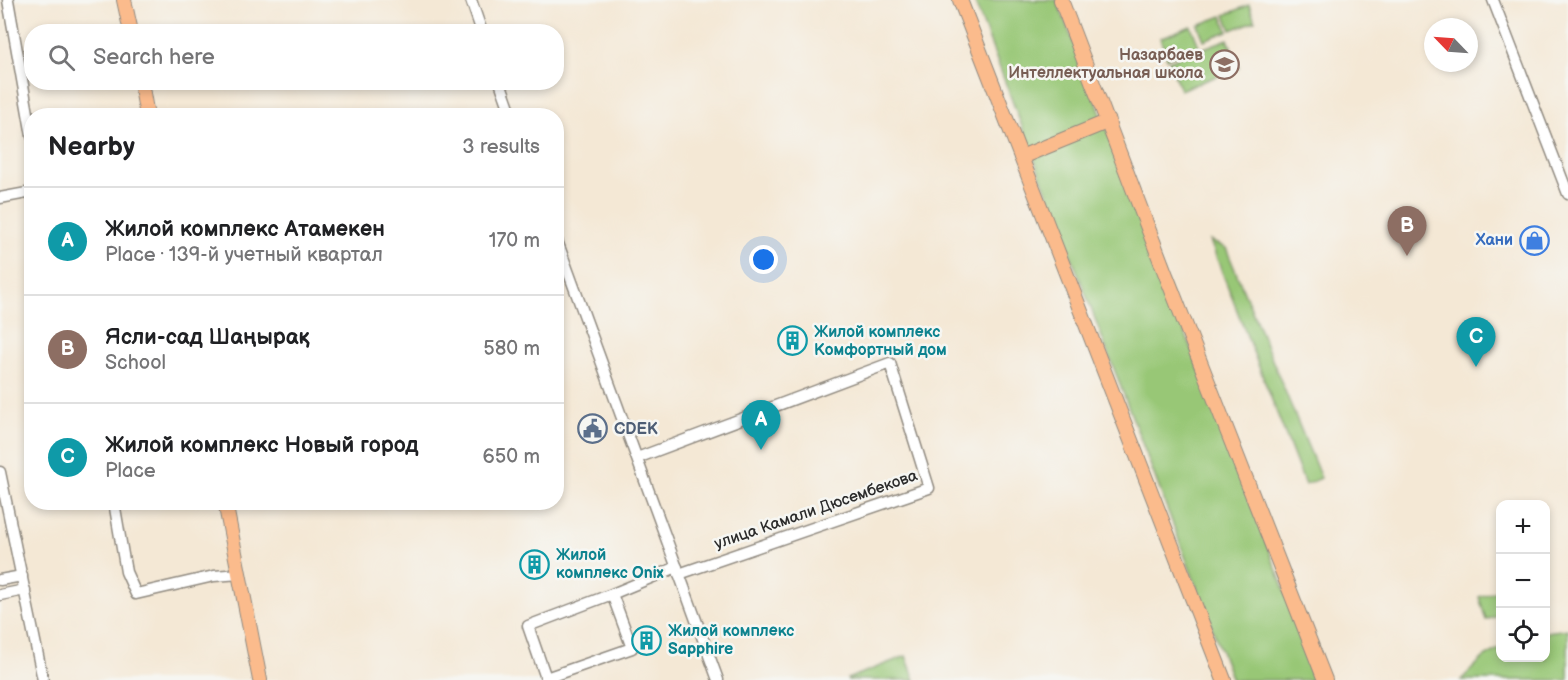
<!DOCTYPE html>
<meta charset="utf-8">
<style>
:root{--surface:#fff;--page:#f6f6f6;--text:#202124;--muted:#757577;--line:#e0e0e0;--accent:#2563eb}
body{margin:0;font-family:"Balsamiq Sans",sans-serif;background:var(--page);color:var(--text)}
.controls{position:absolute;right:18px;bottom:18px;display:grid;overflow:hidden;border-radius:12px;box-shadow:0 3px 9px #0003}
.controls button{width:54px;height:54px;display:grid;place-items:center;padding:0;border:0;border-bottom:2px solid var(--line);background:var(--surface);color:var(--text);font:30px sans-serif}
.compass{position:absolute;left:1424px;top:18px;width:54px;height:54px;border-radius:50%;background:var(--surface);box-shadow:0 3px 9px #0003;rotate:295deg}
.you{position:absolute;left:764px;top:260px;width:21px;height:21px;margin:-15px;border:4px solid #fff;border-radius:50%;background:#1a73e8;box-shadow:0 0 0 9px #1a73e833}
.badge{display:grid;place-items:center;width:39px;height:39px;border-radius:50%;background:var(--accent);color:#fff;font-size:20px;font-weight:700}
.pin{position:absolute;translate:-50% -50px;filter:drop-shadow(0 2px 3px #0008)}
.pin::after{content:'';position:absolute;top:32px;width:21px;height:18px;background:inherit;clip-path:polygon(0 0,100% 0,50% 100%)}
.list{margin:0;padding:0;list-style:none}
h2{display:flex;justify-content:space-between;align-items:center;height:78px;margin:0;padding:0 24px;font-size:26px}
h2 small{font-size:20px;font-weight:400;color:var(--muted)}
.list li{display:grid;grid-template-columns:39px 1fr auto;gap:18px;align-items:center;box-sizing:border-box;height:108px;padding:0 24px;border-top:2px solid var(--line)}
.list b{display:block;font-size:22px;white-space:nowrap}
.list p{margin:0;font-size:20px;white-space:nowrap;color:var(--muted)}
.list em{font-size:20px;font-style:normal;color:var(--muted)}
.icon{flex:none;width:33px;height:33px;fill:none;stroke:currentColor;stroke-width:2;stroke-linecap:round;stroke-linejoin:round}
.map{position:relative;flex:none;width:1568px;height:680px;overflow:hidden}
.search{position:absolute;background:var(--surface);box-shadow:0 3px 9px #0003;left:24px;top:24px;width:540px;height:66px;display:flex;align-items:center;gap:15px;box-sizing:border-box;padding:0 21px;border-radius:24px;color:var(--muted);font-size:22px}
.panel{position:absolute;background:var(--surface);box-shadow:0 3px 9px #0003;left:24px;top:108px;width:540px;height:402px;border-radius:24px}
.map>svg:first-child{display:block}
.green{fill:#98c776;stroke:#627950;stroke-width:1.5}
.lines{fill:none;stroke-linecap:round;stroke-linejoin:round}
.minor-casing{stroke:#908a80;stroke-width:13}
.major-casing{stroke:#908a80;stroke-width:16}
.minor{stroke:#fff;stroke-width:10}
.major{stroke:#fbbb8c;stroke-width:14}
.labels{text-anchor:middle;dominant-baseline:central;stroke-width:5;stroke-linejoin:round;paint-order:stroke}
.education-label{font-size:16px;font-weight:bold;fill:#785e54;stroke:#f6f6f2;text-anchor:end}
.shop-label{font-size:16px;font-weight:bold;fill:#366cbe;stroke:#f6f6f2;text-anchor:end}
.culture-label{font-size:16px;font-weight:bold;fill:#0d838f;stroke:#f6f6f2;text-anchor:start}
.service-label{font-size:16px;font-weight:bold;fill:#4e5e75;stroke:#f6f6f2;text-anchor:start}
.street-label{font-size:16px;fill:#2b2b2b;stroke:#f6f6f2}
</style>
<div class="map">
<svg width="1568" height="680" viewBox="0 0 1568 680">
<rect width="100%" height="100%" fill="#f6f6f2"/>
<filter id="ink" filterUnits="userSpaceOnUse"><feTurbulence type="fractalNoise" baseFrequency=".0167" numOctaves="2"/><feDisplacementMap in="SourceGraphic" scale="12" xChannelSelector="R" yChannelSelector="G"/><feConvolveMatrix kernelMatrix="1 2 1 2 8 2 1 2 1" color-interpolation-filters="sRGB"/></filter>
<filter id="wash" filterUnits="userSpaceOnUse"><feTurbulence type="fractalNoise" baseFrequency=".008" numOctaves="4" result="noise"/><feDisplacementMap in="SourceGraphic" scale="24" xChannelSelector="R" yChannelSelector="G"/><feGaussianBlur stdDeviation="1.35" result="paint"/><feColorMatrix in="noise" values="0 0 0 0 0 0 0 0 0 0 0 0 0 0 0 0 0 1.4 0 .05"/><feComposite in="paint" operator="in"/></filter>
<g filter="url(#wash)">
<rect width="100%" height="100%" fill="#f4e8d5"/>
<g class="green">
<polygon points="974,0 1057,0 1319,680 1232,680"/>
<polygon points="1249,5 1255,21 1231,30 1225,15"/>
<polygon points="1222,16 1228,31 1204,40 1198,25"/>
<polygon points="1191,26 1199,46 1167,58 1160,38"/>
<polygon points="1228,39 1239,68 1180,90 1169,61"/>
<polygon points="1210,241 1226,248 1321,478 1305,485"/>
<polygon points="1500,590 1500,615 1486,620 1479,597"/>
<polygon points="1568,629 1568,680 1461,680 1483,658 1500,648 1500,658 1546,658 1546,632"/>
<polygon points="906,656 915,680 848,680 847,679"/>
</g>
</g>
<g filter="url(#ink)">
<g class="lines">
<defs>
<g id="minor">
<polyline points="8,0 32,136"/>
<polyline points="471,0 482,32"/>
<polyline points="1493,0 1568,194"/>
<polyline points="500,82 512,116"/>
<polyline points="0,198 32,192"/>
<polyline points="556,238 718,680"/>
<polyline points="637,458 890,363 929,488 679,574"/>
<polyline points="0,472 43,680"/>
<polyline points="114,502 126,572 136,594 214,576 240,574"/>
<polyline points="0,580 22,576"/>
<polyline points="612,594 632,648 546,678 528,626 612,594 677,567"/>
<polyline points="0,595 25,590"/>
</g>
<g id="major">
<polyline points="124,0 131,32"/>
<polyline points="960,0 1224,680"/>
<polyline points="1061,0 1164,270 1325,680"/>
<polyline points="141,82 147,116"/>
<polyline points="1021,157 1109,121"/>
<polyline points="225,502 260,680"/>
</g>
</defs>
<use href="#minor" class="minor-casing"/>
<use href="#major" class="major-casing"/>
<use href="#minor" class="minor"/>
<use href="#major" class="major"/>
</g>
</g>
<defs>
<symbol id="school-ring" viewBox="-11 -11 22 22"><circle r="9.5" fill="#f6f6f2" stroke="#8d6e63" stroke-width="1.5"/><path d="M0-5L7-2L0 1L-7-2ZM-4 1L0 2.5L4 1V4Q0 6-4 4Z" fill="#8d6e63"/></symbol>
<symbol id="shop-ring" viewBox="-11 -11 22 22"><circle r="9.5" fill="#f6f6f2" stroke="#3f7fe0" stroke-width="1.5"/><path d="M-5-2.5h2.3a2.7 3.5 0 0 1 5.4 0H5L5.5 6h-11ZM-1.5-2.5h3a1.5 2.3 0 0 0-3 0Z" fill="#3f7fe0"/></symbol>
<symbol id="building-ring" viewBox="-11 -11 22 22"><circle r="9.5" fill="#f6f6f2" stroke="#0f9aa8" stroke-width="1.5"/><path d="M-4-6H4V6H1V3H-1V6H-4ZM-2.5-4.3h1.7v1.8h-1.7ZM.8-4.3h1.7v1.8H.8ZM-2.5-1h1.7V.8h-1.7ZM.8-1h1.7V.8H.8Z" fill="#0f9aa8"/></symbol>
<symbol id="civic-ring" viewBox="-11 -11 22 22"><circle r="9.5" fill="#f6f6f2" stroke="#5c6f8a" stroke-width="1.5"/><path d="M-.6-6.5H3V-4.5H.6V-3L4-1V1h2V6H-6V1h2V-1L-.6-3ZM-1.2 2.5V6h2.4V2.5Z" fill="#5c6f8a"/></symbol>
</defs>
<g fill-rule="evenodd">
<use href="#school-ring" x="1208" y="48" width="33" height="33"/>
<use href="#shop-ring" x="1518" y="224" width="33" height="33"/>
<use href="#building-ring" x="776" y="324" width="33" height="33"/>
<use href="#civic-ring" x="576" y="412" width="33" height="33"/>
<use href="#building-ring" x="518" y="548" width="33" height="33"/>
<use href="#building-ring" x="630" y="624" width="33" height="33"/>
</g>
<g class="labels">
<g class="education-label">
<text x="1203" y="55">Назарбаев<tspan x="1203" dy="18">Интеллектуальная школа</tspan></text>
</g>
<g class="shop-label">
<text x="1513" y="240">Хани</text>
</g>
<g class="culture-label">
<text x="814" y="332">Жилой комплекс<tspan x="814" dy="18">Комфортный дом</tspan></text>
<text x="556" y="555">Жилой<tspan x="556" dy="18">комплекс Onix</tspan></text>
<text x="668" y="631">Жилой комплекс<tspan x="668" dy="18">Sapphire</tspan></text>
</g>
<g class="service-label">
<text x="614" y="429">CDEK</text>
</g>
<g class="street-label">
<text transform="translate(816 510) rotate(-19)">улица Камали Дюсембекова</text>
</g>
</g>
</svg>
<div class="controls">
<button>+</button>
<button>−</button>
<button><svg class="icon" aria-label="locate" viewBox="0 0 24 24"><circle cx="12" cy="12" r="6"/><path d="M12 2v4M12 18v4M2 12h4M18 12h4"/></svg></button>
</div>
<svg class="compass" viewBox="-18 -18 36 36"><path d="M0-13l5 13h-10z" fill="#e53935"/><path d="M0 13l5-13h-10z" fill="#757577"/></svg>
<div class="you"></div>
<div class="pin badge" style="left:761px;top:450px;background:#0f9aa8">A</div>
<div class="pin badge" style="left:1407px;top:256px;background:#8d6e63">B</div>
<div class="pin badge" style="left:1476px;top:367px;background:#0f9aa8">C</div>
<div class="search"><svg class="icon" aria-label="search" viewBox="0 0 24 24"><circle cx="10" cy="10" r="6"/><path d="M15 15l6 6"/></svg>Search here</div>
<section class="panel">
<h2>Nearby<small>3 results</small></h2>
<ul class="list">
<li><span class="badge" style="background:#0f9aa8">A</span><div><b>Жилой комплекс Атамекен</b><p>Place · 139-й учетный квартал</p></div><em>170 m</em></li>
<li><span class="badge" style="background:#8d6e63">B</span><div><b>Ясли-сад Шаңырақ</b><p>School</p></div><em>580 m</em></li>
<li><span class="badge" style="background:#0f9aa8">C</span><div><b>Жилой комплекс Новый город</b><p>Place</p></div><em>650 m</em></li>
</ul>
</section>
</div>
